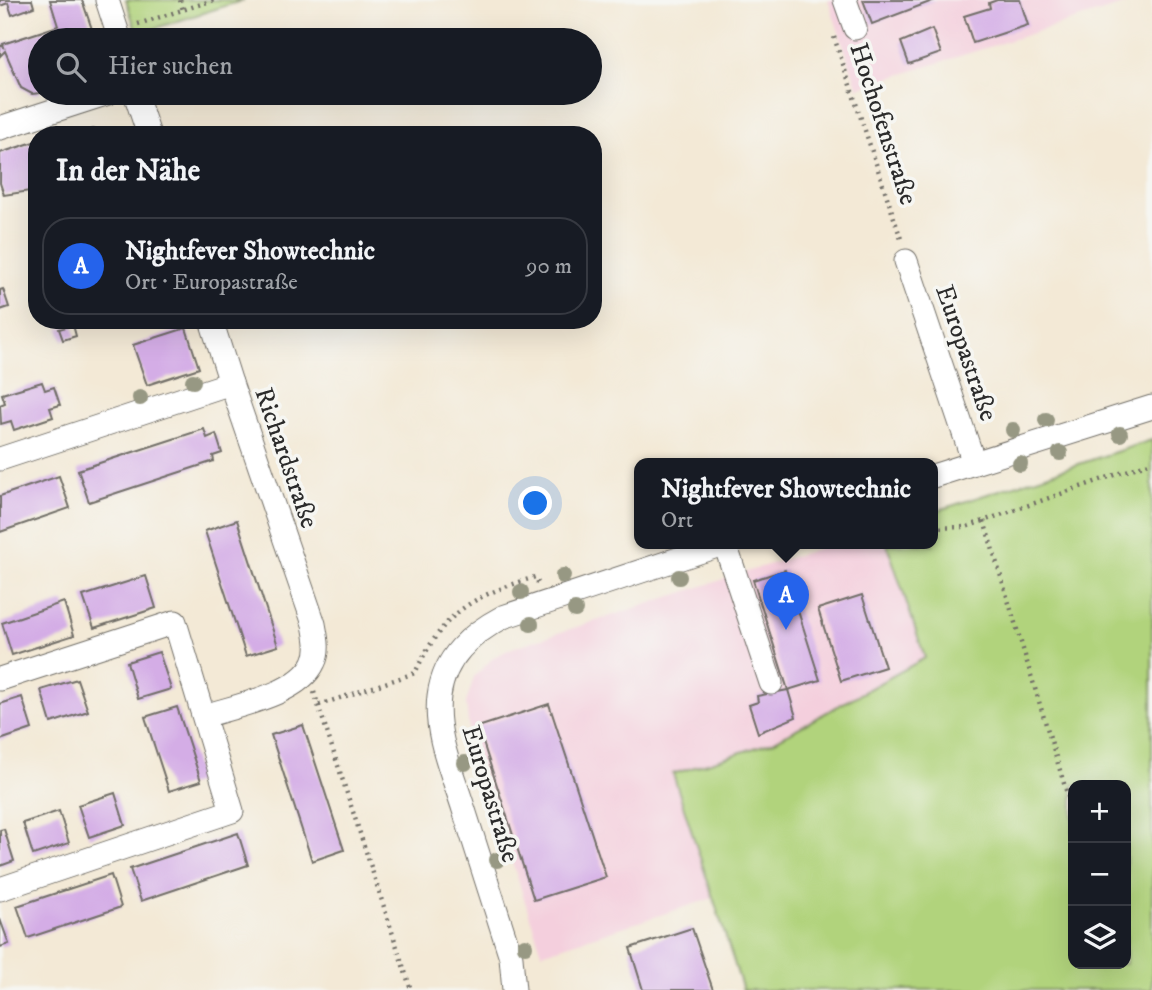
<!DOCTYPE html>
<html lang="de">
<meta charset="utf-8">
<style>
:root{--surface:#171b24;--page:#242831;--text:#f1f3f6;--muted:#9ea1a6;--line:#363941;--accent:#2563eb}
body{margin:0;font-family:"IM FELL DW Pica",serif;background:var(--page);color:var(--text)}
.controls{position:absolute;right:21px;bottom:21px;display:grid;overflow:hidden;border-radius:14px;box-shadow:0 7px 28px #0002}
.controls button{width:63px;height:63px;display:grid;place-items:center;padding:0;border:0;border-bottom:2px solid var(--line);background:var(--surface);color:var(--text);font:35px sans-serif}
.you{position:absolute;left:536px;top:504px;width:24px;height:24px;margin:-18px;border:5px solid #fff;border-radius:50%;background:#1a73e8;box-shadow:0 0 0 10px #1a73e833}
.badge{display:grid;place-items:center;width:46px;height:46px;border-radius:50%;background:var(--accent);color:#fff;font-size:23px;font-weight:700}
.pin{position:absolute;translate:-50% -58px;filter:drop-shadow(0 2px 4px #0008)}
.pin::after{content:'';position:absolute;top:37px;width:24px;height:21px;background:inherit;clip-path:polygon(0 0,100% 0,50% 100%)}
.popup{position:absolute;left:634px;top:458px;width:304px;height:91px;box-sizing:border-box;display:grid;place-content:center;border-radius:14px;background:var(--surface);filter:drop-shadow(0 2px 5px #0005);font-size:23px;white-space:nowrap;color:var(--muted)}
.popup b{font-size:26px;color:var(--text)}
.popup::after{content:'';position:absolute;left:50%;top:100%;margin-left:-14px;border:14px solid transparent;border-top-color:var(--surface)}
.list{margin:0;padding:0;list-style:none}
h2{display:flex;justify-content:space-between;align-items:center;height:91px;margin:0;padding:0 28px;font-size:30px}
h2 small{font-size:23px;font-weight:400;color:var(--muted)}
.list li{display:grid;grid-template-columns:46px 1fr auto;gap:21px;align-items:center;box-sizing:border-box;height:98px;margin:0 14px 14px;padding:0 14px;border:2px solid var(--line);border-radius:28px}
.list b{display:block;font-size:26px;white-space:nowrap}
.list p{margin:0;font-size:23px;white-space:nowrap;color:var(--muted)}
.list em{font-size:23px;font-style:normal;color:var(--muted)}
.icon{flex:none;width:38px;height:38px;fill:none;stroke:currentColor;stroke-width:2;stroke-linecap:round;stroke-linejoin:round}
.map{position:relative;flex:none;width:1152px;height:990px;overflow:hidden}
.search{position:absolute;background:var(--surface);box-shadow:0 7px 28px #0002;left:28px;top:28px;width:574px;height:77px;display:flex;align-items:center;gap:18px;box-sizing:border-box;padding:0 24px;border-radius:38px;color:var(--muted);font-size:26px}
.panel{position:absolute;background:var(--surface);box-shadow:0 7px 28px #0002;left:28px;top:126px;width:574px;height:203px;border-radius:28px}
.map>svg:first-child{display:block}
.built{fill:#f4cfdd}
.green{fill:#b1d37b;stroke:#6e7f53;stroke-width:2;fill-rule:evenodd}
.building{fill:#d4ade6}
.lines{fill:none;stroke-linecap:round;stroke-linejoin:round}
.minor-casing{stroke:#716e67;stroke-width:25}
.path{stroke:#716e67;stroke-width:4.5;stroke-dasharray:2 5;stroke-linecap:butt}
.minor{stroke:#fff;stroke-width:23}
.tree{fill:#979883}
.labels{text-anchor:middle;dominant-baseline:central;stroke-width:7;stroke-linejoin:round;paint-order:stroke}
.street-label{font-size:26px;fill:#2b2b2b;stroke:#f6f6f2}
</style>
<div class="map">
<svg width="1152" height="990" viewBox="0 0 1152 990">
<rect width="100%" height="100%" fill="#f6f6f2"/>
<filter id="ink" filterUnits="userSpaceOnUse"><feTurbulence type="fractalNoise" baseFrequency=".0143" numOctaves="2"/><feDisplacementMap in="SourceGraphic" scale="14" xChannelSelector="R" yChannelSelector="G"/><feConvolveMatrix kernelMatrix="1 2 1 2 8 2 1 2 1" color-interpolation-filters="sRGB"/></filter>
<filter id="wash" filterUnits="userSpaceOnUse"><feTurbulence type="fractalNoise" baseFrequency=".00686" numOctaves="4" result="noise"/><feDisplacementMap in="SourceGraphic" scale="28" xChannelSelector="R" yChannelSelector="G"/><feGaussianBlur stdDeviation="1.57" result="paint"/><feColorMatrix in="noise" values="0 0 0 0 0 0 0 0 0 0 0 0 0 0 0 0 0 1.4 0 .05"/><feComposite in="paint" operator="in"/></filter>
<g filter="url(#wash)">
<rect width="100%" height="100%" fill="#f3e9d6"/>
<g class="built">
<polygon points="828,0 1138,0 858,88"/>
<polygon points="832,544 887,544 925,658 773,742 673,774 713,898 542,953 469,731 466,703 474,677 494,657 512,648"/>
</g>
<g class="green">
<polygon points="126,0 244,0 137,34"/>
<path d="M1152 440V990H743L673 774 773 742 925 658 887 544H933V512ZM1073 785H1126V964H1073Z"/>
</g>
<g id="blocks">
<g class="building">
<polygon points="0,0 32,0 34,7 12,15 8,3 0,6"/>
<polygon points="50,0 82,0 94,35 79,40 40,40 40,93 32,94 21,88 5,51 0,56 0,45 4,47 3,44 58,26"/>
<polygon points="863,0 935,0 872,24"/>
<polygon points="997,0 1020,0 1028,25 973,43 964,16 990,8 989,3"/>
<polygon points="932,29 941,53 909,64 901,42"/>
<polygon points="93,129 108,135 75,135 75,134"/>
<polygon points="37,141 37,190 4,195 0,183 0,153"/>
<polygon points="3,289 9,307 0,310 0,290"/>
<polygon points="73,325 76,336 63,340 59,329"/>
<polygon points="186,328 199,368 147,385 133,345"/>
<polygon points="42,382 45,390 54,387 60,405 50,408 53,417 14,430 11,421 1,424 0,405 5,403 2,394"/>
<polygon points="204,429 207,438 216,434 222,453 213,456 214,461 89,502 78,470"/>
<polygon points="59,476 70,508 0,532 0,496"/>
<polygon points="237,520 278,646 246,656 205,531"/>
<polygon points="785,570 820,680 788,690 753,580"/>
<polygon points="146,576 156,608 94,628 83,596"/>
<polygon points="862,595 885,667 841,681 818,609"/>
<polygon points="64,602 74,635 12,655 2,623"/>
<polygon points="159,652 171,689 138,699 127,662"/>
<polygon points="77,679 88,711 51,723 41,690"/>
<polygon points="788,690 796,717 758,733 749,705 758,702 757,696"/>
<polygon points="22,697 32,729 0,740 0,704"/>
<polygon points="549,704 606,877 534,900 478,727"/>
<polygon points="177,707 201,781 169,791 145,717"/>
<polygon points="303,725 344,850 312,861 271,735"/>
<polygon points="115,793 125,825 89,837 78,805"/>
<polygon points="59,811 69,843 33,855 23,823"/>
<polygon points="4,829 14,861 0,866 0,830"/>
<polygon points="238,833 248,865 141,901 130,869"/>
<polygon points="111,875 121,907 28,938 17,906"/>
<polygon points="0,919 9,944 0,947"/>
<polygon points="692,928 713,990 643,990 630,948"/>
</g>
</g>
</g>
<g filter="url(#ink)">
<use href="#blocks" fill-opacity="0" stroke="#716e67" stroke-width="2"/>
<g class="lines">
<defs>
<g id="minor">
<polyline points="107,0 120,40"/>
<polyline points="845,0 855,28"/>
<polyline points="135,93 149,135"/>
<polyline points="0,128 108,93"/>
<polyline points="906,261 974,463"/>
<polyline points="211,320 231,383"/>
<path d="M0 459 231 383 314 624C316 636 320 650 314 662 300 694 236 706 204 716"/>
<polyline points="933,476 1152,407"/>
<polyline points="725,544 771,683"/>
<polyline points="0,679 175,622 232,811 0,889"/>
<path d="M514 990 511 957C495 908 480 859 464 810 453 774 434 734 439 696 444 657 471 634 503 617L723 544"/>
</g>
</defs>
<use href="#minor" class="minor-casing"/>
<g class="path">
<polyline points="180,0 183,10"/>
<polyline points="138,24 214,0"/>
<polyline points="834,37 902,242"/>
<polyline points="888,461 889,464"/>
<polyline points="984,521 1073,813"/>
<polyline points="933,528 966,527 1152,462"/>
<polyline points="314,692 411,990"/>
<path d="M319 705 415 673C445 610 471 597 535 577L539 585"/>
</g>
<use href="#minor" class="minor"/>
</g>
<g class="tree">
<circle cx="193" cy="381" r="8"/>
<circle cx="140" cy="398" r="8"/>
<circle cx="1046" cy="420" r="8"/>
<circle cx="1013" cy="430" r="8"/>
<circle cx="1120" cy="434" r="8"/>
<circle cx="1060" cy="453" r="8"/>
<circle cx="1020" cy="464" r="8"/>
<circle cx="563" cy="576" r="8"/>
<circle cx="679" cy="577" r="8"/>
<circle cx="521" cy="592" r="8"/>
<circle cx="575" cy="610" r="8"/>
<circle cx="531" cy="624" r="8"/>
<circle cx="465" cy="763" r="8"/>
<circle cx="497" cy="860" r="8"/>
<circle cx="525" cy="946" r="8"/>
</g>
</g>
<g class="labels">
<g class="street-label">
<text transform="translate(883 124) rotate(72)">Hochofenstraße</text>
<text transform="translate(966 353) rotate(71)">Europastraße</text>
<text transform="translate(286 458) rotate(71)">Richardstraße</text>
<text transform="translate(490 794) rotate(73)">Europastraße</text>
</g>
</g>
</svg>
<div class="controls">
<button>+</button>
<button>−</button>
<button><svg class="icon" aria-label="layers" viewBox="0 0 24 24"><path d="M12 4l9 5-9 5-9-5zM3 14l9 5 9-5"/></svg></button>
</div>
<div class="you"></div>
<div class="pin badge" style="left:786px;top:630px">A</div>
<div class="popup"><b>Nightfever Showtechnic</b>Ort</div>
<div class="search"><svg class="icon" aria-label="search" viewBox="0 0 24 24"><circle cx="10" cy="10" r="6"/><path d="M15 15l6 6"/></svg>Hier suchen</div>
<section class="panel">
<h2>In der Nähe<small></small></h2>
<ul class="list">
<li><span class="badge">A</span><div><b>Nightfever Showtechnic</b><p>Ort · Europastraße</p></div><em>90 m</em></li>
</ul>
</section>
</div>
